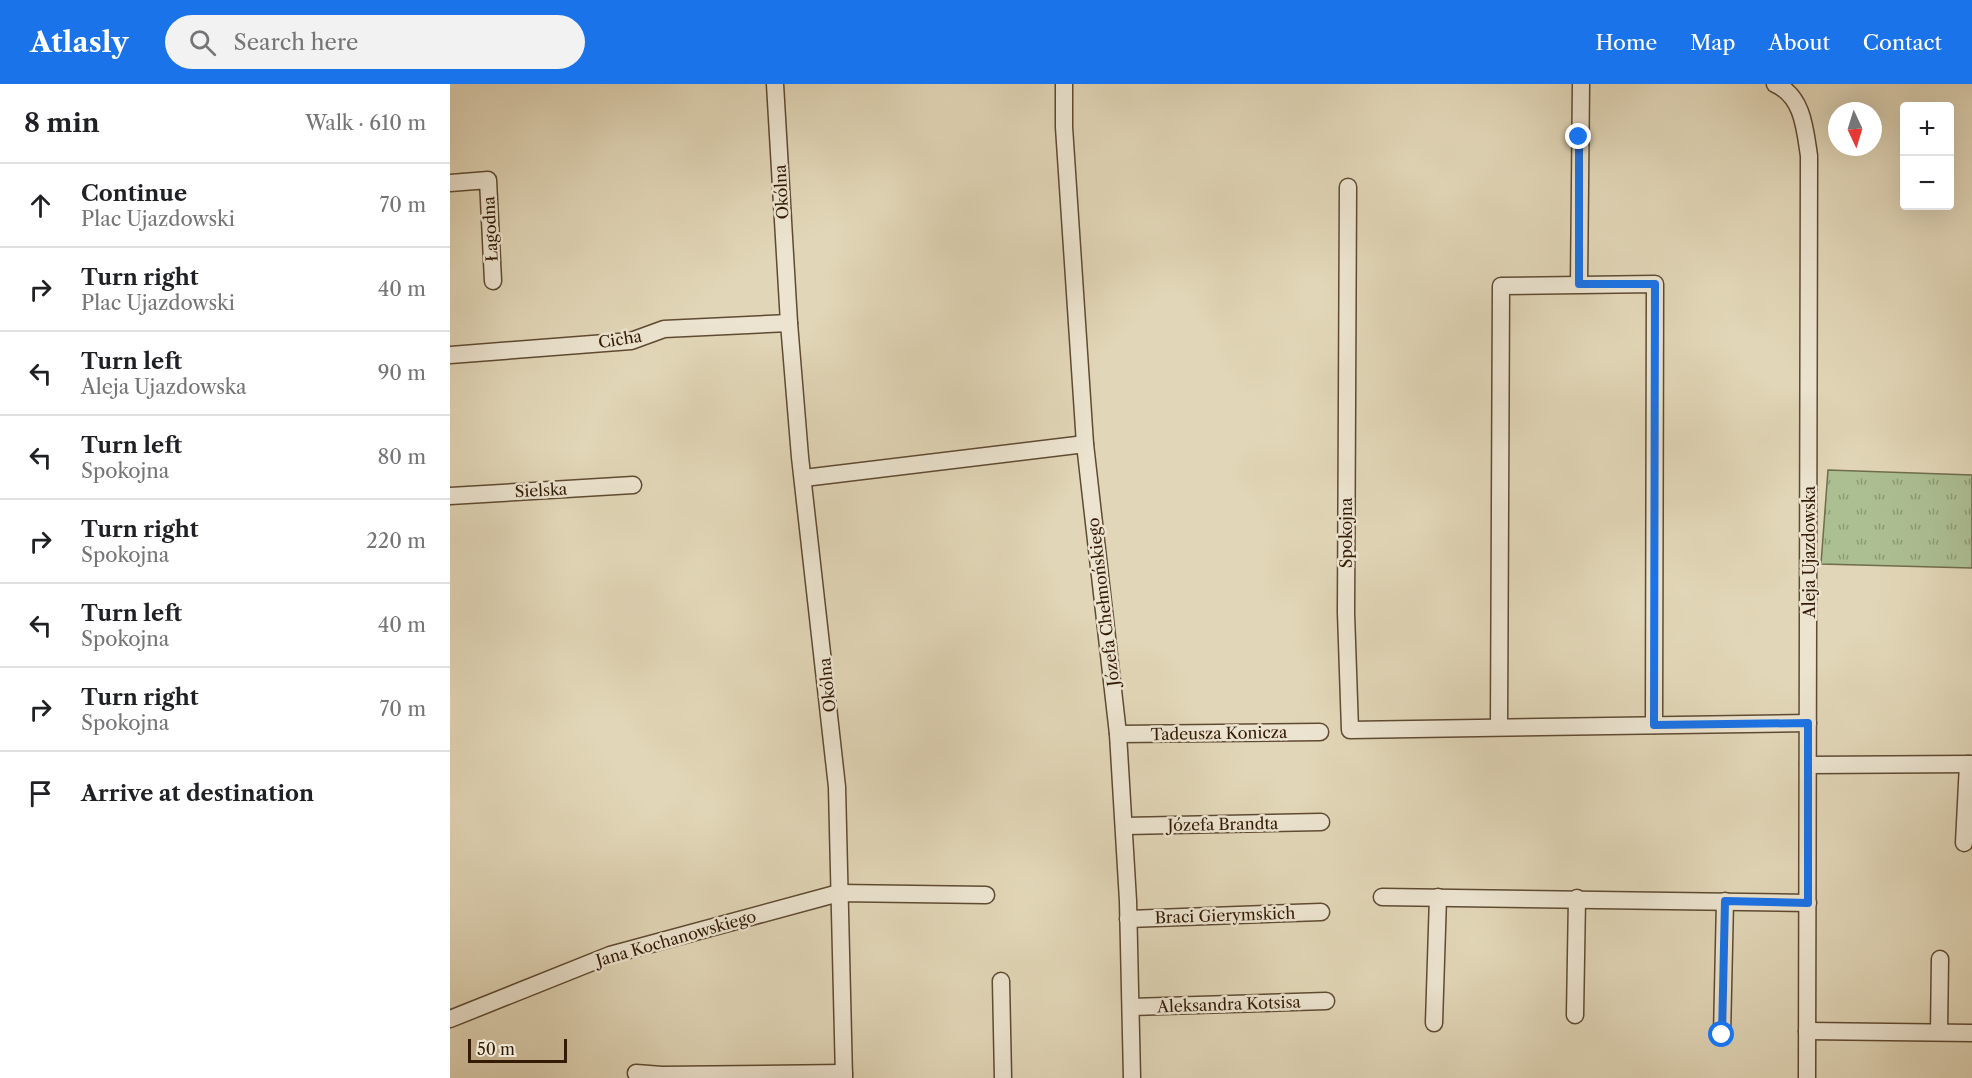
<!DOCTYPE html>
<meta charset="utf-8">
<style>
:root{--surface:#fff;--page:#f2f2f2;--text:#202124;--muted:#757577;--line:#e0e0e0;--accent:#1a73e8}
body{margin:0;font-family:"Libre Caslon Text",serif;background:var(--page);color:var(--text)}
.controls{position:absolute;right:18px;top:18px;display:grid;overflow:hidden;border-radius:6px;box-shadow:0 6px 24px #0002}
.controls button{width:54px;height:54px;display:grid;place-items:center;padding:0;border:0;border-bottom:2px solid var(--line);background:var(--surface);color:var(--text);font:30px sans-serif}
.compass{position:absolute;left:1378px;top:18px;width:54px;height:54px;border-radius:50%;background:var(--surface);box-shadow:0 6px 24px #0002;rotate:176deg}
.scale{position:absolute;left:18px;bottom:15px;width:99px;box-sizing:border-box;padding-left:6px;border:3px solid #341b05;border-top:0;font-size:16px;line-height:21px;white-space:nowrap;color:#341b05;-webkit-text-stroke:4px #ece4d0;paint-order:stroke}
.stop{position:absolute;width:18px;height:18px;margin:-14px;border:4px solid #1a73e8;border-radius:50%;background:#fff}
.stop.end{background:#1a73e8;border-color:#fff;box-shadow:0 2px 6px #0008}
.list{margin:0;padding:0;list-style:none}
h2{display:flex;justify-content:space-between;align-items:center;height:78px;margin:0;padding:0 24px;font-size:26px}
h2 small{font-size:20px;font-weight:400;color:var(--muted)}
.list li{display:grid;grid-template-columns:39px 1fr auto;gap:18px;align-items:center;box-sizing:border-box;height:84px;padding:0 24px;border-top:2px solid var(--line)}
.list b{display:block;font-size:22px;white-space:nowrap}
.list p{margin:0;font-size:20px;white-space:nowrap;color:var(--muted)}
.list em{font-size:20px;font-style:normal;color:var(--muted)}
.icon{flex:none;width:33px;height:33px;fill:none;stroke:currentColor;stroke-width:2;stroke-linecap:round;stroke-linejoin:round}
.map{position:relative;flex:none;width:1522px;height:994px;overflow:hidden}
header{display:flex;align-items:center;gap:36px;box-sizing:border-box;height:84px;padding:0 30px;background:var(--accent);color:#fff}
header strong{font-size:28px}
nav{display:flex;gap:33px;margin-inline-start:auto;font-size:21px}
.search{width:420px;height:54px;background:var(--page);display:flex;align-items:center;gap:15px;box-sizing:border-box;padding:0 21px;border-radius:33px;color:var(--muted);font-size:22px}
main{display:flex}
aside{flex:1;background:var(--surface)}
.map>svg:first-child{display:block}
.grass{fill:url(#grass-tufts);stroke:#706d4c;stroke-width:1.5}
.lines{fill:none;stroke-linecap:round;stroke-linejoin:round}
.street-casing{stroke:#5f4a32;stroke-width:19}
.street{stroke:#ece4d0;stroke-width:16}
.route{stroke:#1a73e8;stroke-width:8}
.labels{text-anchor:middle;dominant-baseline:central;stroke-width:5;stroke-linejoin:round;paint-order:stroke}
.street-label{font-size:16px;fill:#341b05;stroke:#ece4d0}
</style>
<header>
<strong>Atlasly</strong>
<div class="search"><svg class="icon" aria-label="search" viewBox="0 0 24 24"><circle cx="10" cy="10" r="6"/><path d="M15 15l6 6"/></svg>Search here</div>
<nav><a>Home</a><a>Map</a><a>About</a><a>Contact</a></nav>
</header>
<main>
<aside>
<h2>8 min<small>Walk · 610 m</small></h2>
<ul class="list">
<li><svg class="icon" aria-label="ahead" viewBox="0 0 24 24"><path d="M12 20V5M6 11l6-6 6 6"/></svg><div><b>Continue</b><p>Plac Ujazdowski</p></div><em>70 m</em></li>
<li><svg class="icon" aria-label="right" viewBox="0 0 24 24"><path d="M7 20v-9h11M14 6l5 5-5 5"/></svg><div><b>Turn right</b><p>Plac Ujazdowski</p></div><em>40 m</em></li>
<li><svg class="icon" aria-label="left" viewBox="0 0 24 24"><path d="M17 20v-9H6M10 6l-5 5 5 5"/></svg><div><b>Turn left</b><p>Aleja Ujazdowska</p></div><em>90 m</em></li>
<li><svg class="icon" aria-label="left" viewBox="0 0 24 24"><path d="M17 20v-9H6M10 6l-5 5 5 5"/></svg><div><b>Turn left</b><p>Spokojna</p></div><em>80 m</em></li>
<li><svg class="icon" aria-label="right" viewBox="0 0 24 24"><path d="M7 20v-9h11M14 6l5 5-5 5"/></svg><div><b>Turn right</b><p>Spokojna</p></div><em>220 m</em></li>
<li><svg class="icon" aria-label="left" viewBox="0 0 24 24"><path d="M17 20v-9H6M10 6l-5 5 5 5"/></svg><div><b>Turn left</b><p>Spokojna</p></div><em>40 m</em></li>
<li><svg class="icon" aria-label="right" viewBox="0 0 24 24"><path d="M7 20v-9h11M14 6l5 5-5 5"/></svg><div><b>Turn right</b><p>Spokojna</p></div><em>70 m</em></li>
<li><svg class="icon" aria-label="arrive" viewBox="0 0 24 24"><path d="M6 21V4h12l-3 4 3 4H6"/></svg><div><b>Arrive at destination</b></div></li>
</ul>
</aside>
<div class="map">
<svg width="1522" height="994" viewBox="0 0 1522 994">
<defs>
<pattern id="grass-tufts" width="24" height="20" patternUnits="userSpaceOnUse" patternTransform="scale(1.5)"><rect width="24" height="20" fill="#acbf93"/><path d="M3 7l-1-3M5 7V3M7 7l1-3M15 17l-1-3M17 17v-4M19 17l1-3" fill="none" stroke="#8d9a76"/></pattern>
</defs>
<rect width="100%" height="100%" fill="#e1d6b7"/>
<filter id="stains"><feTurbulence type="fractalNoise" baseFrequency=".00333" numOctaves="4"/><feColorMatrix values="0 0 0 0 .2 0 0 0 0 .09 0 0 0 0 .02 0 0 0 .5 -.17"/></filter>
<radialGradient id="worn" r=".72"><stop offset=".6" stop-color="#630" stop-opacity="0"/><stop offset="1" stop-color="#630" stop-opacity=".3"/></radialGradient>
<polygon class="grass" points="1378,386 1522,391 1522,484 1371,480"/>
<g class="lines">
<defs>
<g id="street">
<polyline points="325,0 339,239 350,373 387,703 394,994"/>
<polyline points="614,0 614,43 635,360 668,650 678,817 682,994"/>
<path d="M1325 0C1353 12 1355 45 1359 72L1357 994"/>
<polyline points="0,99 38,96 43,197"/>
<polyline points="898,103 896,529 900,646 1358,639"/>
<polyline points="1129,200 1131,0"/>
<polyline points="0,271 181,257 214,245 339,239"/>
<polyline points="354,394 635,360"/>
<polyline points="0,412 183,401"/>
<polyline points="1049,643 1051,202 1205,200 1204,641"/>
<polyline points="668,650 870,648"/>
<polyline points="1358,681 1522,680"/>
<polyline points="675,742 871,738"/>
<polyline points="1514,759 1518,680"/>
<polyline points="932,813 1358,819"/>
<polyline points="678,835 871,828"/>
<polyline points="551,897 553,994"/>
<polyline points="681,923 876,917"/>
<polyline points="1125,931 1127,814"/>
<polyline points="0,935 160,871 389,809 536,811"/>
<polyline points="984,939 988,813"/>
<polyline points="1357,947 1522,949"/>
<polyline points="1489,948 1490,875"/>
<polyline points="1272,951 1275,817"/>
<polyline points="186,989 212,991 394,989"/>
</g>
</defs>
<use href="#street" class="street-casing"/>
<use href="#street" class="street"/>
</g>
<g class="lines">
<polyline class="route" points="1129,53 1129,200 1205,200 1204,641 1358,639 1358,819 1275,817 1272,951"/>
</g>
<g class="labels">
<g class="street-label">
<text transform="translate(331 108) rotate(-93)">Okólna</text>
<text transform="translate(40 145) rotate(-93)">Łagodna</text>
<text transform="translate(170 255) rotate(-9)">Cicha</text>
<text transform="translate(91 406) rotate(-3)">Sielska</text>
<text transform="translate(896 449) rotate(-90)">Spokojna</text>
<text transform="translate(1359 468) rotate(-90)">Aleja Ujazdowska</text>
<text transform="translate(653 518) rotate(-97)">Józefa Chełmońskiego</text>
<text transform="translate(377 601) rotate(-96)">Okólna</text>
<text transform="translate(769 649) rotate(-1)">Tadeusza Konicza</text>
<text transform="translate(773 740) rotate(-1)">Józefa Brandta</text>
<text transform="translate(775 831) rotate(-2)">Braci Gierymskich</text>
<text transform="translate(226 854) rotate(-16)">Jana Kochanowskiego</text>
<text transform="translate(779 920) rotate(-2)">Aleksandra Kotsisa</text>
</g>
</g>
<rect width="100%" height="100%" filter="url(#stains)"/>
<rect width="100%" height="100%" fill="url(#worn)"/>
</svg>
<div class="controls">
<button>+</button>
<button>−</button>
</div>
<svg class="compass" viewBox="-18 -18 36 36"><path d="M0-13l5 13h-10z" fill="#e53935"/><path d="M0 13l5-13h-10z" fill="#757577"/></svg>
<div class="scale">50 m</div>
<div class="stop" style="left:1272px;top:951px"></div>
<div class="stop end" style="left:1129px;top:53px"></div>
</div>
</main>
